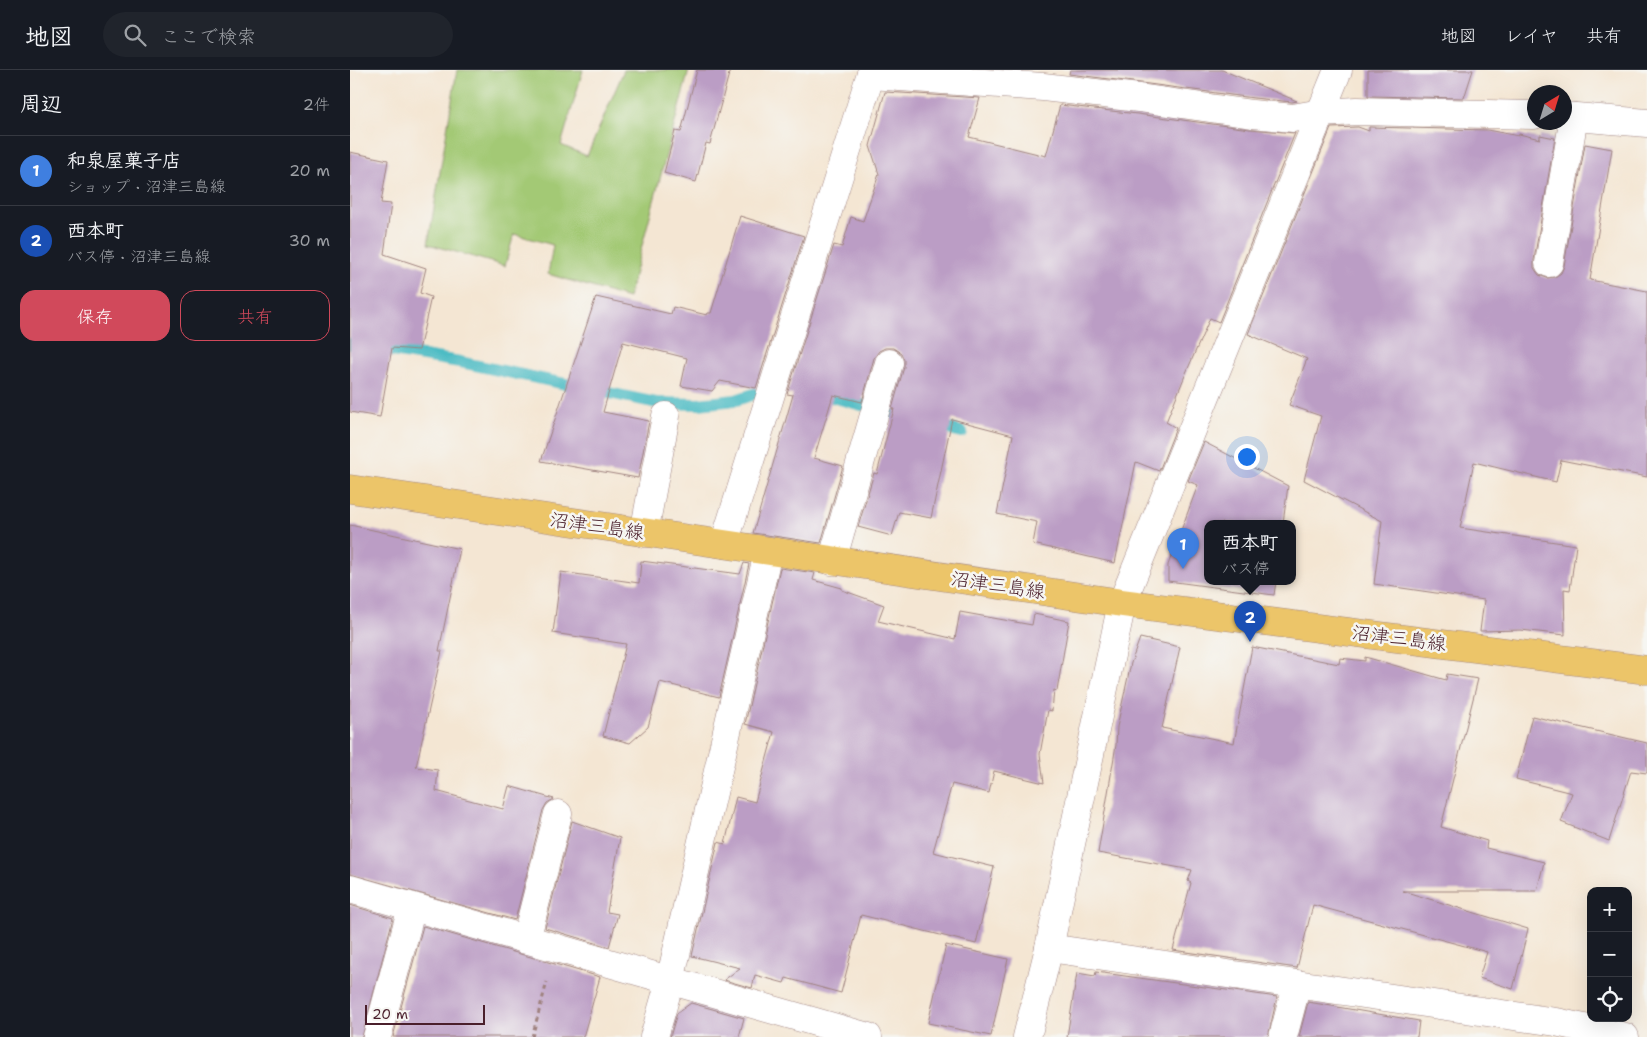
<!DOCTYPE html>
<html lang="ja">
<meta charset="utf-8">
<style>
:root{--surface:#171b24;--page:#20242c;--text:#f1f3f6;--muted:#9ea1a6;--line:#363941;--accent:#d1495b}
body{margin:0;font-family:"Shantell Sans","Klee One",sans-serif;background:var(--page);color:var(--text)}
.controls{position:absolute;right:15px;bottom:15px;display:grid;overflow:hidden;border-radius:10px;box-shadow:0 5px 20px #0002}
.controls button{width:45px;height:45px;display:grid;place-items:center;padding:0;border:0;border-bottom:1px solid var(--line);background:var(--surface);color:var(--text);font:25px sans-serif}
.compass{position:absolute;left:1177px;top:15px;width:45px;height:45px;border-radius:50%;background:var(--surface);box-shadow:0 5px 20px #0002;rotate:38deg}
.scale{position:absolute;left:15px;bottom:12px;width:120px;box-sizing:border-box;padding-left:5px;border:2px solid #4a1f2b;border-top:0;font-size:14px;line-height:18px;white-space:nowrap;color:#4a1f2b;-webkit-text-stroke:4px #f6f6f2;paint-order:stroke}
.you{position:absolute;left:896px;top:386px;width:18px;height:18px;margin:-12px;border:4px solid #fff;border-radius:50%;background:#1a73e8;box-shadow:0 0 0 8px #1a73e833}
.badge{display:grid;place-items:center;width:32px;height:32px;border-radius:50%;background:var(--accent);color:#fff;font-size:16px;font-weight:700}
.pin{position:absolute;translate:-50% -41px;filter:drop-shadow(0 1px 2px #0008)}
.pin::after{content:'';position:absolute;top:26px;width:18px;height:15px;background:inherit;clip-path:polygon(0 0,100% 0,50% 100%)}
.popup{position:absolute;left:854px;top:450px;width:92px;height:65px;box-sizing:border-box;display:grid;place-content:center;border-radius:10px;background:var(--surface);filter:drop-shadow(0 1px 4px #0005);font-size:16px;white-space:nowrap;color:var(--muted)}
.popup b{font-size:19px;color:var(--text)}
.popup::after{content:'';position:absolute;left:50%;top:100%;margin-left:-10px;border:10px solid transparent;border-top-color:var(--surface)}
.list{margin:0;padding:0;list-style:none}
h2{display:flex;justify-content:space-between;align-items:center;height:65px;margin:0;padding:0 20px;font-size:21px}
h2 small{font-size:16px;font-weight:400;color:var(--muted)}
.list li{display:grid;grid-template-columns:32px 1fr auto;gap:15px;align-items:center;box-sizing:border-box;height:70px;padding:0 20px;border-top:1px solid var(--line)}
.list b{display:block;font-size:19px;white-space:nowrap}
.list p{margin:0;font-size:16px;white-space:nowrap;color:var(--muted)}
.list em{font-size:16px;font-style:normal;color:var(--muted)}
.actions{display:flex;gap:10px;padding:15px 20px}
.actions a{flex:1;padding:11px 0;border:1px solid var(--accent);border-radius:15px;text-align:center;font-size:18px;color:var(--accent)}
.actions .main{background:var(--accent);color:#fff}
.icon{flex:none;width:28px;height:28px;fill:none;stroke:currentColor;stroke-width:2;stroke-linecap:round;stroke-linejoin:round}
.map{position:relative;flex:none;width:1297px;height:967px;overflow:hidden}
header{display:flex;align-items:center;gap:30px;box-sizing:border-box;height:70px;padding:0 25px;background:var(--surface);border-bottom:1px solid var(--line)}
header strong{font-size:24px}
nav{display:flex;gap:28px;margin-inline-start:auto;font-size:18px}
.search{width:350px;height:45px;background:var(--page);display:flex;align-items:center;gap:12px;box-sizing:border-box;padding:0 18px;border-radius:28px;color:var(--muted);font-size:19px}
main{display:flex}
aside{flex:1;background:var(--surface)}
.map>svg:first-child{display:block}
.green{fill:#a3c974;stroke:#767450}
.lines{fill:none;stroke-linecap:round;stroke-linejoin:round}
.stream{stroke:#4ebcc4;stroke-width:12}
.building{fill:#bb9dc5}
.minor-casing{stroke:#9f827f;stroke-width:29}
.major-casing{stroke:#9f827f;stroke-width:29}
.path{stroke:#9f827f;stroke-width:3;stroke-dasharray:4 4;stroke-linecap:butt}
.minor{stroke:#fff;stroke-width:28}
.major{stroke:#ecc569;stroke-width:28}
.labels{text-anchor:middle;dominant-baseline:central;stroke-width:5;stroke-linejoin:round;paint-order:stroke}
.street-label{font-size:19px;fill:#4a1f2b;stroke:#f6f6f2}
</style>
<header>
<strong>地図</strong>
<div class="search"><svg class="icon" aria-label="search" viewBox="0 0 24 24"><circle cx="10" cy="10" r="6"/><path d="M15 15l6 6"/></svg>ここで検索</div>
<nav><a>地図</a><a>レイヤ</a><a>共有</a></nav>
</header>
<main>
<aside>
<h2>周辺<small>2件</small></h2>
<ul class="list">
<li><span class="badge" style="background:#3f7fe0">1</span><div><b>和泉屋菓子店</b><p>ショップ · 沼津三島線</p></div><em>20 m</em></li>
<li><span class="badge" style="background:#1a4fb4">2</span><div><b>西本町</b><p>バス停 · 沼津三島線</p></div><em>30 m</em></li>
</ul>
<div class="actions"><a class="main">保存</a><a>共有</a></div>
</aside>
<div class="map">
<svg width="1297" height="967" viewBox="0 0 1297 967">
<rect width="100%" height="100%" fill="#f6f6f2"/>
<filter id="ink" filterUnits="userSpaceOnUse"><feTurbulence type="fractalNoise" baseFrequency=".02" numOctaves="2"/><feDisplacementMap in="SourceGraphic" scale="10" xChannelSelector="R" yChannelSelector="G"/><feConvolveMatrix kernelMatrix="1 2 1 2 8 2 1 2 1" color-interpolation-filters="sRGB"/></filter>
<filter id="wash" filterUnits="userSpaceOnUse"><feTurbulence type="fractalNoise" baseFrequency=".0096" numOctaves="4" result="noise"/><feDisplacementMap in="SourceGraphic" scale="20" xChannelSelector="R" yChannelSelector="G"/><feGaussianBlur stdDeviation="1.12" result="paint"/><feColorMatrix in="noise" values="0 0 0 0 0 0 0 0 0 0 0 0 0 0 0 0 0 1.4 0 .05"/><feComposite in="paint" operator="in"/></filter>
<g filter="url(#wash)">
<rect width="100%" height="100%" fill="#f4e6d3"/>
<polygon class="green" points="107,0 233,0 211,75 237,86 274,0 339,0 278,228 198,204 203,175 164,164 155,196 78,174"/>
<g class="lines">
<g class="stream">
<polyline points="0,274 110,292 307,333 348,334 386,330 404,324"/>
<polyline points="468,323 559,348"/>
<polyline points="583,355 612,362"/>
</g>
</g>
<g id="blocks">
<g class="building">
<polygon points="347,0 380,0 360,74 356,73 346,112 314,103 325,61 331,62"/>
<polygon points="720,0 872,0 947,31 942,32 904,28 791,13 719,4"/>
<polygon points="1018,0 1123,0 1114,28 1018,26"/>
<polygon points="535,22 630,28 619,67 696,86 710,35 787,44 900,59 945,63 869,252 860,248 836,303 816,352 826,358 809,401 786,392 765,493 683,474 687,452 647,444 663,365 602,349 581,448 549,442 542,466 508,457 524,403 527,404 544,339 542,339 554,297 554,290 551,283 543,278 535,278 529,281 524,288 512,332 483,325 464,388 493,396 471,473 403,463 443,325 437,324 484,175 492,177 501,147 513,151 529,104 520,76"/>
<polygon points="1008,57 1019,61 1019,57 1137,60 1169,66 1169,64 1190,69 1190,65 1205,68 1184,190 1184,198 1189,205 1197,208 1205,207 1211,203 1214,196 1235,74 1262,79 1240,210 1297,221 1297,407 1211,390 1206,412 1124,392 1110,458 1226,475 1220,520 1214,519 1215,565 1171,560 1130,561 1134,530 1024,514 1032,451 954,410 971,346 939,335 957,289 898,264 981,58"/>
<polygon points="0,82 38,90 31,133 41,134 34,184 76,198 70,223 81,227 69,280 42,278 30,347 0,342"/>
<polygon points="390,146 454,166 406,318 370,311 362,321 331,316 337,288 273,272 253,342 299,351 288,408 191,391 246,227 321,244 323,237 357,245 358,243 361,243"/>
<polygon points="854,372 938,416 933,453 858,453 858,511 926,511 924,525 818,511 818,495 848,415 838,411"/>
<polygon points="0,455 110,479 89,581 92,581 66,697 88,700 86,721 153,739 159,716 204,729 197,733 193,740 165,850 0,804"/>
<polygon points="291,491 390,504 394,493 399,494 369,627 310,612 298,657 280,673 253,666 276,574 203,563 211,502 289,513"/>
<polygon points="430,498 465,503 463,510 492,518 492,520 534,535 528,551 605,569 610,542 682,555 684,544 719,551 707,621 704,620 702,641 698,640 690,684 694,713 644,701 639,723 602,714 583,782 644,797 626,874 511,845 491,923 436,908 434,913 405,905 402,918 374,910 390,898 342,886 368,772 375,774 386,727 405,732 424,662 395,654"/>
<polygon points="790,568 830,577 812,658 884,673 902,577 989,594 990,588 1015,591 1015,587 1096,610 1097,604 1128,609 1091,757 1137,771 1136,778 1194,792 1187,821 1053,821 1178,859 1163,919 1129,908 1137,882 963,835 947,898 823,880 841,813 838,811 842,800 748,783 766,675 767,657 781,593"/>
<polygon points="1182,646 1297,673 1297,703 1281,701 1259,771 1211,752 1222,723 1166,709"/>
<polygon points="222,751 270,768 257,842 268,844 259,877 195,858"/>
<polygon points="0,835 43,848 12,967 0,967"/>
<polygon points="73,856 250,907 233,967 43,967"/>
<polygon points="596,875 658,889 641,966 578,953"/>
<polygon points="746,902 927,927 918,967 717,967 727,903 745,906"/>
<polygon points="958,932 1069,951 1067,967 949,967"/>
<polygon points="341,933 394,948 389,967 320,967 327,943"/>
</g>
</g>
</g>
<g filter="url(#ink)">
<use href="#blocks" fill-opacity="0" stroke="#9f827f" stroke-width="1"/>
<g class="lines">
<defs>
<g id="minor">
<polyline points="521,5 693,17 789,28 902,44 943,48 971,43 1007,41 1184,45"/>
<polyline points="1214,46 1297,53"/>
<polyline points="1199,193 1224,47"/>
<polyline points="294,463 316,346"/>
<polyline points="374,474 522,0"/>
<polyline points="482,491 539,293"/>
<polyline points="0,819 518,967"/>
<polyline points="176,870 208,744"/>
<polyline points="699,878 1206,952 1275,967"/>
<polyline points="27,967 62,837"/>
<polyline points="304,967 320,911 418,482"/>
<polyline points="677,967 699,878 772,533 988,0"/>
<polyline points="933,967 947,914"/>
</g>
<polyline id="major" points="0,419 772,533 1297,600"/>
</defs>
<use href="#minor" class="minor-casing"/>
<use href="#major" class="major-casing"/>
<polyline class="path" points="182,967 197,912"/>
<use href="#minor" class="minor"/>
<use href="#major" class="major"/>
</g>
</g>
<g class="labels">
<g class="street-label">
<text transform="translate(247 456) rotate(8)">沼津三島線</text>
<text transform="translate(648 515) rotate(8)">沼津三島線</text>
<text transform="translate(1049 568) rotate(7)">沼津三島線</text>
</g>
</g>
</svg>
<div class="controls">
<button>+</button>
<button>−</button>
<button><svg class="icon" aria-label="locate" viewBox="0 0 24 24"><circle cx="12" cy="12" r="6"/><path d="M12 2v4M12 18v4M2 12h4M18 12h4"/></svg></button>
</div>
<svg class="compass" viewBox="-18 -18 36 36"><path d="M0-13l5 13h-10z" fill="#e53935"/><path d="M0 13l5-13h-10z" fill="#9ea1a6"/></svg>
<div class="scale">20 m</div>
<div class="you"></div>
<div class="pin badge" style="left:833px;top:499px;background:#3f7fe0">1</div>
<div class="pin badge" style="left:900px;top:572px;background:#1a4fb4">2</div>
<div class="popup"><b>西本町</b>バス停</div>
</div>
</main>
